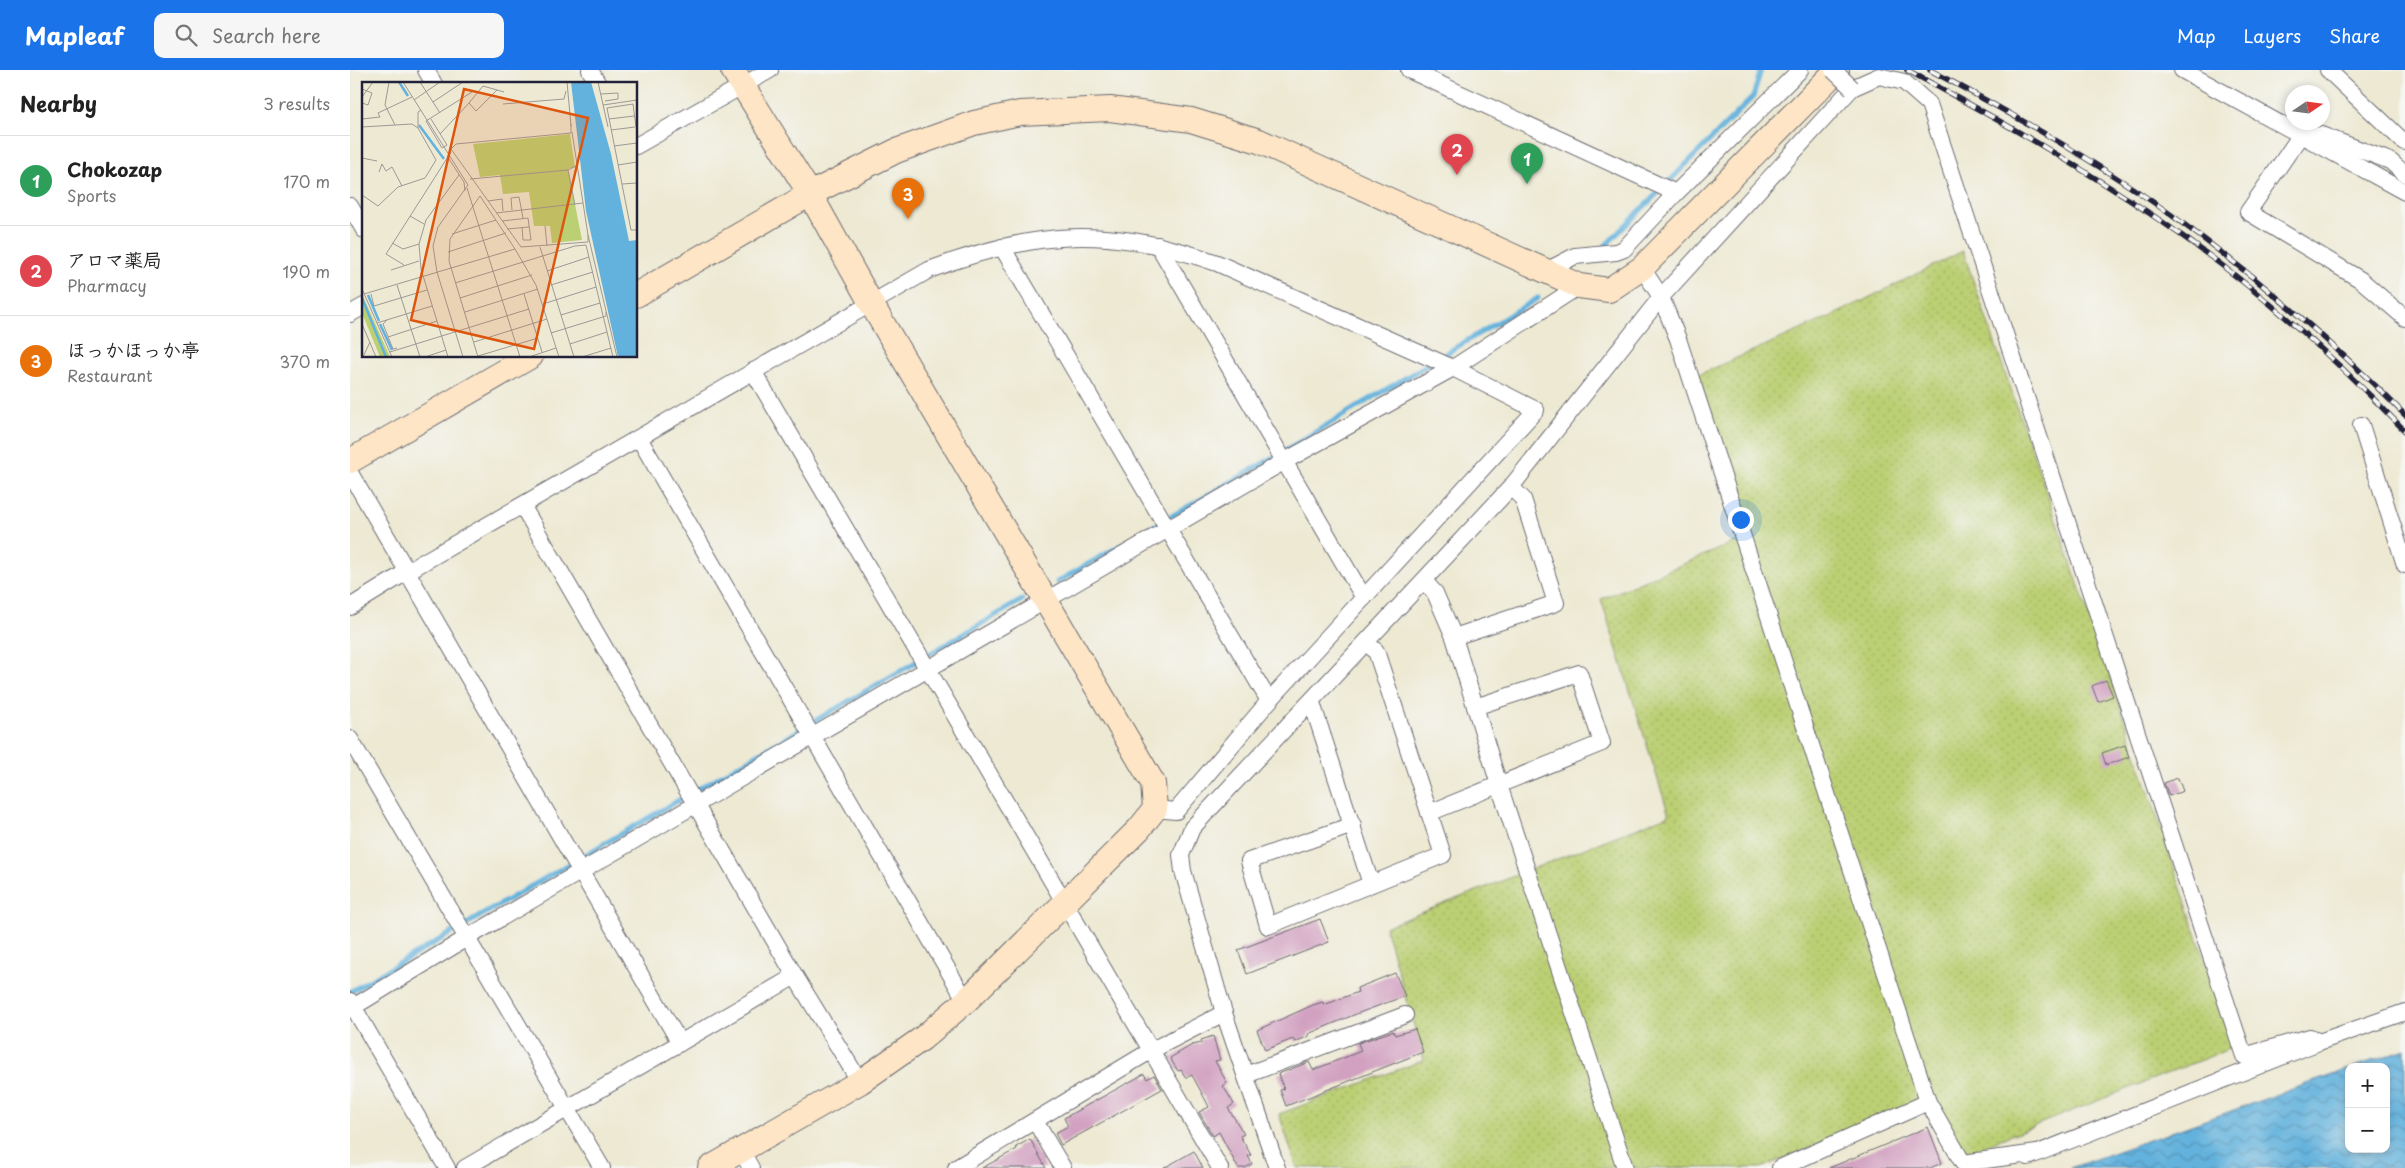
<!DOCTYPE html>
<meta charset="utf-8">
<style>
:root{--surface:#fff;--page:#f6f6f6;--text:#222;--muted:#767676;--line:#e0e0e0;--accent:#1a73e8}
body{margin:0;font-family:"Playpen Sans","Klee One",sans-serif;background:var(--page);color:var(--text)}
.controls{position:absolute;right:15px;bottom:15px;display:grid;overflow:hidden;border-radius:10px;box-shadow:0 2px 8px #0003}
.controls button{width:45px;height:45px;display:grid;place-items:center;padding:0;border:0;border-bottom:1px solid var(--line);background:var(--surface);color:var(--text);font:25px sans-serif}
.compass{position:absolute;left:1935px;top:15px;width:45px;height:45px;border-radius:50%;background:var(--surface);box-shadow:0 2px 8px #0003;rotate:77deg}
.you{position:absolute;left:1390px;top:449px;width:18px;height:18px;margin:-12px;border:4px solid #fff;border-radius:50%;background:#1a73e8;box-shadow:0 0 0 8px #1a73e833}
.badge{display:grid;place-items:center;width:32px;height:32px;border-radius:50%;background:var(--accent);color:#fff;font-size:16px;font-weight:700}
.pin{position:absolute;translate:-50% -41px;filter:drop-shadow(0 1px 2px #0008)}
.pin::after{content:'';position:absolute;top:26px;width:18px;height:15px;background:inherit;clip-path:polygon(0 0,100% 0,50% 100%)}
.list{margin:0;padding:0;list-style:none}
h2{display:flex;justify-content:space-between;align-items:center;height:65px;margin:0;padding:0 20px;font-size:21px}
h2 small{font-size:16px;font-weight:400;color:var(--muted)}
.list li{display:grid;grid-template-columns:32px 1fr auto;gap:15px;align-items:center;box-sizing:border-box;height:90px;padding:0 20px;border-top:1px solid var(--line)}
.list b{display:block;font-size:19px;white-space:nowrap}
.list p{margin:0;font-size:16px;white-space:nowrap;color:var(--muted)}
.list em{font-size:16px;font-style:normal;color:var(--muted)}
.icon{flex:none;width:28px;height:28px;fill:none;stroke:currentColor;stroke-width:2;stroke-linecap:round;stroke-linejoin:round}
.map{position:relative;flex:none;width:2055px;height:1098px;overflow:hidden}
header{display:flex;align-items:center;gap:30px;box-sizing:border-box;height:70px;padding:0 25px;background:var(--accent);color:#fff}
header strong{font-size:24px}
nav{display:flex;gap:28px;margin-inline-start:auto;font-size:18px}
.search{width:350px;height:45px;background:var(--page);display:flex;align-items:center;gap:12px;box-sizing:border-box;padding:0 18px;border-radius:10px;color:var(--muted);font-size:19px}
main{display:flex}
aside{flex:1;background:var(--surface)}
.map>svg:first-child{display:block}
.park{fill:url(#park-dots);stroke:#6e7857}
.water{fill:url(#water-waves);stroke:#426a8c}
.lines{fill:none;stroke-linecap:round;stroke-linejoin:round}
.stream{stroke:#63b2dd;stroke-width:5}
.building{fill:#d2a1c1}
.street-casing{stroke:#696870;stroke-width:18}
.secondary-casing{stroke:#696870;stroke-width:26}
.street{stroke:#fff;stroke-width:16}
.secondary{stroke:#fde5c5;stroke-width:24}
.rail-casing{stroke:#22223b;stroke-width:5.5}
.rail{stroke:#f6f6f2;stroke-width:4;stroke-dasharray:11;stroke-linecap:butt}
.street-bridge-casing{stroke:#696870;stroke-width:18;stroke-linecap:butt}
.street-bridge{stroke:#fff;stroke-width:16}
.inset-river{fill:none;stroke:#63b2dd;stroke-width:2.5}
.inset-road{fill:none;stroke:#9c9996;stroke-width:1}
.view{fill:#de560e;fill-opacity:0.15;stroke:#de560e;stroke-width:2.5}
.inset-edge{fill:none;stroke:#22223b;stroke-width:2.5}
</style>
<header>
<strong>Mapleaf</strong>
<div class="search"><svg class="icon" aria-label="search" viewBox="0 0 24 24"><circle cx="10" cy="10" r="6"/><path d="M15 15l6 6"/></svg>Search here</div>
<nav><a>Map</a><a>Layers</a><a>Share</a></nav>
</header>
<main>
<aside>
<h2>Nearby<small>3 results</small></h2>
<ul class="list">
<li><span class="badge" style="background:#2e9e5b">1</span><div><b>Chokozap</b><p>Sports</p></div><em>170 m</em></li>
<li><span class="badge" style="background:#e0444e">2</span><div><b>アロマ薬局</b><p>Pharmacy</p></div><em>190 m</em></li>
<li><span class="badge" style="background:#e8710a">3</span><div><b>ほっかほっか亭</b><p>Restaurant</p></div><em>370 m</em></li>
</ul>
</aside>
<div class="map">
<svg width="2055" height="1098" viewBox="0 0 2055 1098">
<defs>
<pattern id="park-dots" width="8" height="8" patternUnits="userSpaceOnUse" patternTransform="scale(1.25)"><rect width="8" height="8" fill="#bbcf73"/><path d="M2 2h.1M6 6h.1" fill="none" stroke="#a0b164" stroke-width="1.8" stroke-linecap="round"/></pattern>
<pattern id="water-waves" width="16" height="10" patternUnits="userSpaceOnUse" patternTransform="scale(1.25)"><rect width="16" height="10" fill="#63b2dd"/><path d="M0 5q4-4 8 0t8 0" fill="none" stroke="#5190b4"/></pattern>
</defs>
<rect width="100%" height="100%" fill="#f6f6f2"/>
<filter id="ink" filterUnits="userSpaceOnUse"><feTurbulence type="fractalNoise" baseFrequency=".02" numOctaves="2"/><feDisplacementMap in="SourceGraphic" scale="10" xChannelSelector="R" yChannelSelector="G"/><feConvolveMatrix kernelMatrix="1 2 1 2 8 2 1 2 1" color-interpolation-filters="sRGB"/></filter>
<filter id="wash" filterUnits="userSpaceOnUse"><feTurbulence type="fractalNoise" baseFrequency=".0096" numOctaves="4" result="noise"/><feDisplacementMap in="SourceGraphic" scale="20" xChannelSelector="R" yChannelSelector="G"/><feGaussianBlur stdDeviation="1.12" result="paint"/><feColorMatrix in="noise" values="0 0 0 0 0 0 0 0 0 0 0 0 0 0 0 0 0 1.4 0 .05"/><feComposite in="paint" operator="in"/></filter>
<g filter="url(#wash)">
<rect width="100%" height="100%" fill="#ede9d3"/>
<polygon class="park" points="1613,181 1760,606 1884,977 1618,1082 1597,1059 1580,1028 1411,1098 947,1098 929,1044 1074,990 1035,857 1319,745 1251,529 1399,466 1348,305 1482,246"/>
<polygon class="water" points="2055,979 2055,1098 1720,1098 1999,999 1999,1079 2036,1079 2036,997 2004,997"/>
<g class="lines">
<g class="stream">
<polyline points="1255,176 1403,27 1411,0"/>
<polyline points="707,512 919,390 1188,228"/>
<polyline points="0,922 672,530"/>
</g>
</g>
<g id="blocks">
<g class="building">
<polygon points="1756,610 1763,626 1748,632 1742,616"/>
<polygon points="1775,675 1779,687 1756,695 1752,683"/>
<polygon points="1828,708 1833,721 1819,726 1814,713"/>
<polygon points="970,849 979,872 897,904 888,880"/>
<polygon points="1045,903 1055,926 1006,944 958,964 959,966 945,972 943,969 915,980 907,960 963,935 973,932 974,935 1008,922 1007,918"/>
<polygon points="1065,959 1073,982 936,1036 930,1020 934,1019 928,1004 959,992 963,1000 1011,981 1008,973 1043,961 1045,965"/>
<polygon points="863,966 870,990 865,991 877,1013 873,1016 884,1034 878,1038 894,1064 890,1066 901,1085 898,1086 902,1094 895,1098 888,1098 869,1062 863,1066 849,1042 859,1037 855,1029 842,1005 836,1008 831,1000 828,1001 820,988 842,975 852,973 851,970"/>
<polygon points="794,1004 797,1009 804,1005 812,1019 711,1075 705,1063 718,1056 714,1048"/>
<polygon points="1578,1057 1592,1093 1580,1098 1479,1098"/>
<polygon points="680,1069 696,1098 632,1098 667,1079 666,1077"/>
<polygon points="844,1081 853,1098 814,1098"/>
</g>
</g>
</g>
<g filter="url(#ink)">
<use href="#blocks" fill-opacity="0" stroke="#696870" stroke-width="1"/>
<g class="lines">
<defs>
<g id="street">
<polyline points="76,0 84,14"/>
<polyline points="240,0 248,14"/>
<polyline points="1059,0 1326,123"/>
<polyline points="1832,0 2055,122"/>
<polyline points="1978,0 2054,72"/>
<polyline points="286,76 420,0"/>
<polyline points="2055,104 2040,91 1971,65 1950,66 1898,142 2011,210 2055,248"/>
<polyline points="0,136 14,160"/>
<polyline points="808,175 1014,528"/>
<polyline points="652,177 919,631"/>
<polyline points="1292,198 1311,227 1328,269 1578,1032 1613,1093 1687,1083"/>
<polyline points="1196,201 1225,186 1266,182 1274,179 1326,123 1450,0"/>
<polyline points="0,244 14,236"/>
<polyline points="403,301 870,1098"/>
<polyline points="2011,355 2055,495"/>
<polyline points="289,368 616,931"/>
<polyline points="0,403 330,973"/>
<polyline points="173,437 445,906 510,1012"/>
<polyline points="1074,511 1085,523 1104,567 1149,715 1275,1098"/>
<path d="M0 537 58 501 579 200C685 160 760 155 867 193L1103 298 1186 340 919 631 826 741 805 739"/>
<polyline points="1104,567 1206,533 1173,429 1161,417"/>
<polyline points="962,633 1021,814"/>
<polyline points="0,669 252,1098"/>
<polyline points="1079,743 1252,673 1229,603 1125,637"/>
<polyline points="1003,755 899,791 918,856 1093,785 1026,581 1016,573"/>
<polyline points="0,931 97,1098"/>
<polyline points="0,939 115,869 933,392 1103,298 1229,216"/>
<polyline points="896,1005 1055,945"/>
<polyline points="685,1051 713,1098"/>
<polyline points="391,1080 401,1098"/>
<polyline points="1678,1087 1969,972 2055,942"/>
<polyline points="115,1098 445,906"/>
<polyline points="606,1098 802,980 874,943"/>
<polyline points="927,1098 874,943 833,801 831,785 842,758 1161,417 1311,227 1502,18 1529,6 1554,12 1579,34 1894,986 1960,967 1969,972"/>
<polyline points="1430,1098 1578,1032"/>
</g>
<g id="secondary">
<polyline points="286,225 460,124 546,81 624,53 670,43 760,39 841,50 909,71 1229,216 1259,220 1292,198 1487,0"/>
<polyline points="0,391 181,286"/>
<polyline points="360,1098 510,1012 573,968 616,931 789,759 805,739 803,713 522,235 460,124 383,0"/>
</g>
</defs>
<use href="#street" class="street-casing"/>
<use href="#secondary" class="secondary-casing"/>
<use href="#street" class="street"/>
<use href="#secondary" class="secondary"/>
<defs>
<g id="rail">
<path d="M1557 0C1644 47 1729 95 1811 151 1899 211 1981 284 2055 361"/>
<path d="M1580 0C1661 43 1746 91 1820 144 1903 204 1983 272 2055 345"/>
</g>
</defs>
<use href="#rail" class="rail-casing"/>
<use href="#rail" class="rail"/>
<defs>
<polyline id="street-bridge" points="1483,0 1502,18"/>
</defs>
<use href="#street-bridge" class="street-bridge-casing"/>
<use href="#street-bridge" class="street-bridge"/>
</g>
</g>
<g transform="translate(12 12)">
<rect width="275" height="275" fill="#ede9d3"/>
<path d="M208 52 213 85 206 87 220 158 190 161 188 144H172L167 110 141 112 138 93 118 95 111 62ZM0 212 28 275H18L0 231Z" fill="#bbcf73"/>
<path d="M209 0H229L249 72 267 159 275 158V275H256L224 129Z" fill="#63b2dd"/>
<path class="inset-river" d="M37 0 46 14M57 43 82 77M6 213 17 239M0 216 24 275M18 242 30 268"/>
<path class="inset-road" d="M27 0 23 23 33 43M41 0 106 103 76 145 71 164 75 190 101 275M58 0 78 31M205 0 209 44M236 0 246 45M0 7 10 11 6 23 0 21M135 8 114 29 107 21 121 4 142 10M239 12 256 11V17L243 19M0 15 11 0M52 18 78 0M71 20 101 0M141 22 202 17 204 9M241 23 275 18M0 37 18 35 16 31 50 15M69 37 85 63 80 66 64 39 110 10M247 37 272 34M209 42V51L94 62 89 67 159 165 226 160V153M0 45 50 42 56 46M274 45 271 22 245 26 269 148H275M249 48 273 45M210 50 226 153 255 275M78 52 108 20M252 64 275 61M85 74 102 100 103 109M0 76 15 79M256 83 275 80M206 88 213 123M17 90 20 82 24 89 30 85 40 104M108 97 206 88 214 84M260 102 275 101M105 106 158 275M0 113 16 124 36 105 63 96 74 78 56 46V30L59 28M126 119 140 117 141 129M150 128 149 116 157 115 161 136M134 131 221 121M48 134 62 142M140 139 166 136 169 158H161L160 145M183 144 185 164M145 147 167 145M90 152 134 138M30 161 41 167 57 162M178 165 212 275M86 170 144 151M42 183 24 172 89 70M29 188 57 179M185 189 227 175M93 201 213 164 224 163 251 275M35 203 58 275M189 203 231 190M0 207 30 275M2 212 153 167 174 203 197 275M9 212 12 224 65 208M162 212 180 270M98 216 170 193M181 222 234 205M103 230 176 207M199 233 238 221M25 238 21 242 31 267 35 266M15 241 70 224M0 242 14 275M189 251 244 234V230M26 255 75 239M112 260 185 237M208 262 245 250M28 270 167 227M116 274 176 256M1 275 8 260M63 275 84 268M86 275 59 187 57 162 64 138 97 93M116 275 87 179 88 157 118 114 153 167M167 275 194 266M220 275 249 266"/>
<path class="view" d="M102 7 226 36 172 267 49 238Z"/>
<rect width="275" height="275" class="inset-edge"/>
</g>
</svg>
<div class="controls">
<button>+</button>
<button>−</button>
</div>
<svg class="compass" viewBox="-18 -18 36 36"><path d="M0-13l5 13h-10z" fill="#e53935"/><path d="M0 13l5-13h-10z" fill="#767676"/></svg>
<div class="you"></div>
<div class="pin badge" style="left:1177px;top:114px;background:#2e9e5b">1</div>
<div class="pin badge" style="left:1107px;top:105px;background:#e0444e">2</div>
<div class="pin badge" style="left:558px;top:149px;background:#e8710a">3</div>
</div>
</main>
